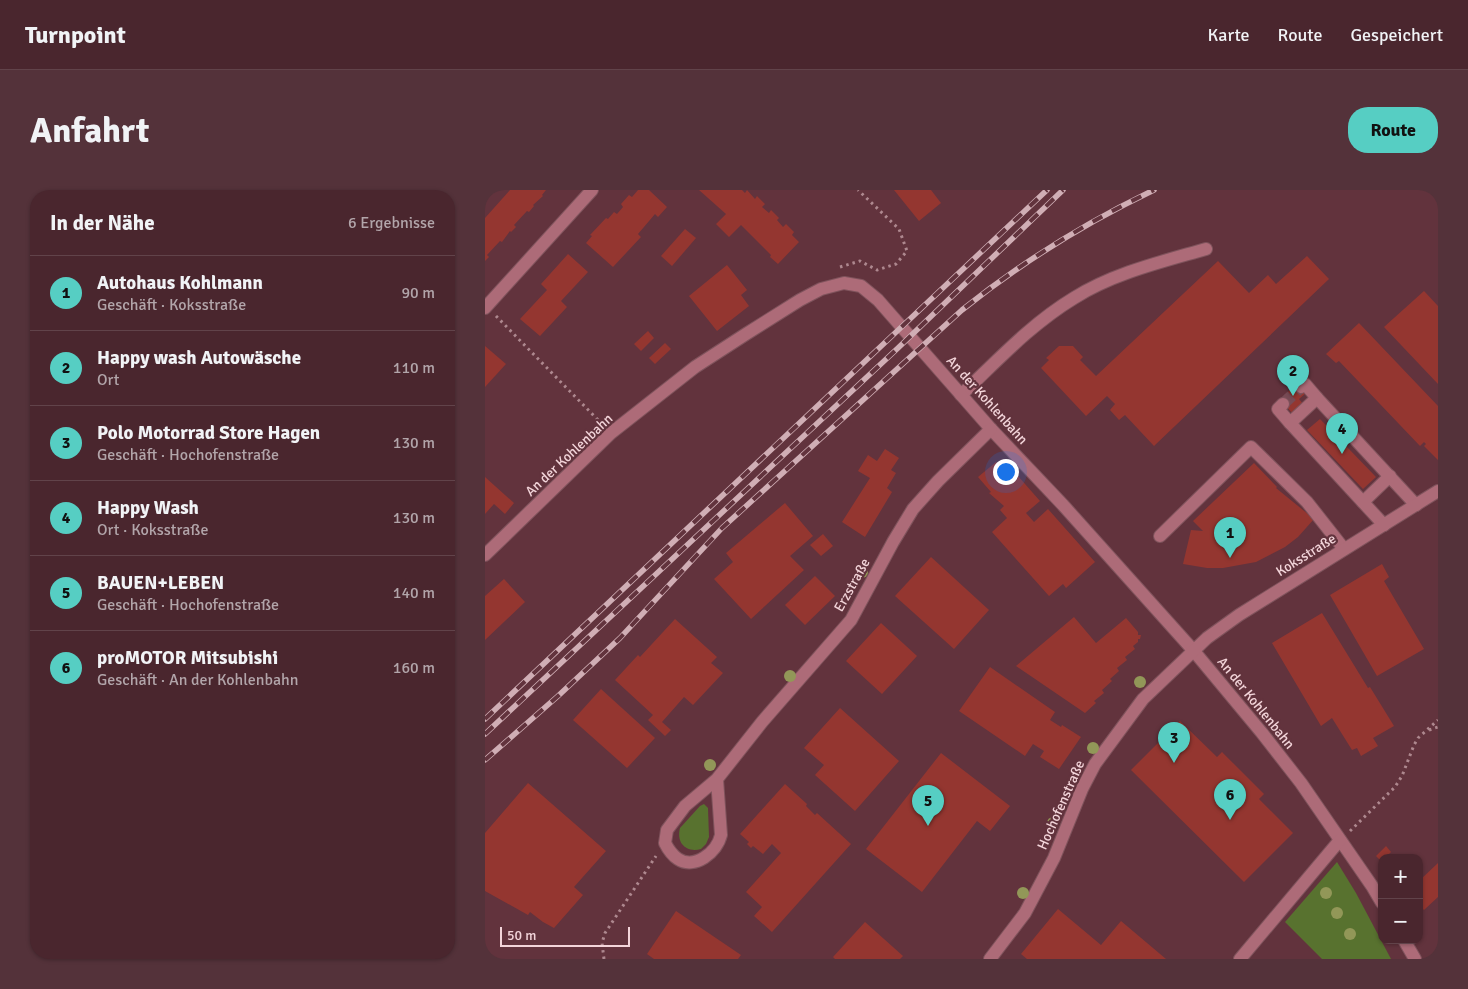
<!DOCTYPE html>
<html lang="de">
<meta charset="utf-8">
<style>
:root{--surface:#4a262e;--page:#54323a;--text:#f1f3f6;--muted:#b2a5aa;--line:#61434a;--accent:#56cec3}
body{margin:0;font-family:Signika,sans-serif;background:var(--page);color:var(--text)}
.controls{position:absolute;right:15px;bottom:15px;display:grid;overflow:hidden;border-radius:10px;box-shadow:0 1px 4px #0004}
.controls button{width:45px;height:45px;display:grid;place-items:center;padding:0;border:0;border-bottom:1px solid var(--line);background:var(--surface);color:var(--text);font:25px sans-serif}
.scale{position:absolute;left:15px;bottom:12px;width:130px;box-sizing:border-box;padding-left:5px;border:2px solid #f3d5da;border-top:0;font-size:14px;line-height:18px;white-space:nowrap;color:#f3d5da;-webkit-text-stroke:4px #62333d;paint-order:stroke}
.you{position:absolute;left:520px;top:281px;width:18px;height:18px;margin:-12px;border:4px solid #fff;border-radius:50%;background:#1a73e8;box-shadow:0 0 0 8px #1a73e833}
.badge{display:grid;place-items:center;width:32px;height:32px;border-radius:50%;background:var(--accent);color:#111;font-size:16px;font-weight:700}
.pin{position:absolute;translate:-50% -41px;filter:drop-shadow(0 1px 2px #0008)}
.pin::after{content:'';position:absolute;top:26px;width:18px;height:15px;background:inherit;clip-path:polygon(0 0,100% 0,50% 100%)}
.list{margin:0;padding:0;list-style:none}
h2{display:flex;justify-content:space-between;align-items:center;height:65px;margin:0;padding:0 20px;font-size:21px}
h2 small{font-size:16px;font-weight:400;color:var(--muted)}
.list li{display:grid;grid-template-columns:32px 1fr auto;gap:15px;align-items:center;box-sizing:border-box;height:75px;padding:0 20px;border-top:1px solid var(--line)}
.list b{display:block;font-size:19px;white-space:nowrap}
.list p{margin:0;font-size:16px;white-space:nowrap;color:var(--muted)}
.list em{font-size:16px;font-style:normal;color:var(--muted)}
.map{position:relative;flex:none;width:953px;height:769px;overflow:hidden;border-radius:20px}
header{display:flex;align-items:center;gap:30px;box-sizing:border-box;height:70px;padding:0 25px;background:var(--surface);border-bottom:1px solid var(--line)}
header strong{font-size:24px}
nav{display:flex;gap:28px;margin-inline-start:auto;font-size:18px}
.intro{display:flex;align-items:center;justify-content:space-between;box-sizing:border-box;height:120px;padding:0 30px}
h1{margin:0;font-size:35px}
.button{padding:12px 22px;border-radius:20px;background:var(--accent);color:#111;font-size:18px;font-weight:700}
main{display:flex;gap:30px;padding:0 30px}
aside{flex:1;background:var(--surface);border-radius:20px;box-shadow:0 1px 4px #0004}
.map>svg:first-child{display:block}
.green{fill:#58722f}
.building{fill:#943630}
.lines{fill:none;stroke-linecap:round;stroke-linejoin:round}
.minor-tunnel{stroke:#784b55;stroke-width:12;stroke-dasharray:12 6;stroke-linecap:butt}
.minor-casing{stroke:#7f535c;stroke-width:14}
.path{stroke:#ae888f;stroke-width:3;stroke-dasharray:2.5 4;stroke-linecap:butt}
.minor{stroke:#ad6b78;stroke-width:12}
.rail-casing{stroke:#d0aeb5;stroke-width:5.5}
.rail{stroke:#62333d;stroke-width:4;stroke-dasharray:11;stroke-linecap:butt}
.tree{fill:#929758}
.labels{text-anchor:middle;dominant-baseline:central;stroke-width:4.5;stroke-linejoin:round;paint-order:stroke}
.street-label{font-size:14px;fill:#f3d5da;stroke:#62333d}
</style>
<header>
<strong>Turnpoint</strong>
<nav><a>Karte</a><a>Route</a><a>Gespeichert</a></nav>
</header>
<div class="intro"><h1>Anfahrt</h1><a class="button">Route</a></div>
<main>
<aside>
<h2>In der Nähe<small>6 Ergebnisse</small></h2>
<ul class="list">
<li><span class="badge">1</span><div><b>Autohaus Kohlmann</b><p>Geschäft · Koksstraße</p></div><em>90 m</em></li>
<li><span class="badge">2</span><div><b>Happy wash Autowäsche</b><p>Ort</p></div><em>110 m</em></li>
<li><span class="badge">3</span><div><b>Polo Motorrad Store Hagen</b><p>Geschäft · Hochofenstraße</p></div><em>130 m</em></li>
<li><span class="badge">4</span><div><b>Happy Wash</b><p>Ort · Koksstraße</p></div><em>130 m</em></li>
<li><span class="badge">5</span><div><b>BAUEN+LEBEN</b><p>Geschäft · Hochofenstraße</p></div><em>140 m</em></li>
<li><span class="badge">6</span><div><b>proMOTOR Mitsubishi</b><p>Geschäft · An der Kohlenbahn</p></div><em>160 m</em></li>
</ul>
</aside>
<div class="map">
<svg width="953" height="769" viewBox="0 0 953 769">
<rect width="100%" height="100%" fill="#62333d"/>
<g class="green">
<path d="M219 614 223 618 224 647 221 654 216 659C201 663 191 653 195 638L215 616Z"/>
<polygon points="852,672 871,703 906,769 837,769 800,732"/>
</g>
<g class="building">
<polygon points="25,0 61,0 57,5 58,6 48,15 49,16 44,22 42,21 29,35 31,37 26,42 25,41 17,52 15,51 2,65 4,67 0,71 0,28"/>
<polygon points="153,0 164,0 182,17 173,27 170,24 153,44 156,47 128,77 101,53 107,46 105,45 121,28 123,29 129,22 132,24 138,17 136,14 144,5 147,7"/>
<polygon points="214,0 257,0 260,3 262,0 270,9 272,6 280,14 277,17 284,23 286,20 294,28 292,30 298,37 301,34 309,42 307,45 314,52 293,74 285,67 286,65 256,35 244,47 231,34 241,24"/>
<polygon points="409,0 446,0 456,13 434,31"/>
<polygon points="200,39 211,48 187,76 176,66"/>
<polygon points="83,64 103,82 76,111 82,117 55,146 35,129 62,100 56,94"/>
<polygon points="822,66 844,89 669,256 640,225 634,230 625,220 630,214 622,206 601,226 556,178 564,170 561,168 574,156 588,156 598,167 595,170 611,186 733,71 764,103 783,85 791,94"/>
<polygon points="242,75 262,100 256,105 264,116 232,141 204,106"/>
<polygon points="939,101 953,116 953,194 899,137"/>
<polygon points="874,133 953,216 953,270 939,256 941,254 939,252 935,256 854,171 851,173 841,164"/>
<polygon points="163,141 169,148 156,161 149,154"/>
<polygon points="180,153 186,159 170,174 164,168"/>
<polygon points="0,156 21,174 0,197"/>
<polygon points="812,193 821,203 814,209 819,215 809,225 795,210"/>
<polygon points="835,229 891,287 878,299 822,240"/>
<polygon points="400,259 414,268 406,280 411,283 402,298 407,302 380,347 357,332 385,288 373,281 383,265 392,271"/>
<polygon points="519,270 555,311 541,323 549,332 563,319 610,372 581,398 578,394 564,406 507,342 522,328 515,320 519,316 504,303 506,302 493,287 511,272 513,275"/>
<polygon points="769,273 792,297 791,298 829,329 813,347 800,357 771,372 738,378 722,378 698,374 706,340 718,341 708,331"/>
<polygon points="0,287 29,313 20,324 9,314 0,324"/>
<polygon points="300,313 328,346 305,366 319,380 266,429 229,389 248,372 241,363"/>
<polygon points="338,344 348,356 336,366 325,355"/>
<polygon points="446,367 504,420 469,459 410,406"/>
<polygon points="897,374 904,387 899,391 939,459 892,486 845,405"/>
<polygon points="330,386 350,406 320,435 300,415"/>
<polygon points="19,389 40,412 0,450 0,406"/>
<polygon points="837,423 883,498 885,497 909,536 888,548 893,556 876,566 872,558 867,560 847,528 836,536 787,453"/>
<polygon points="589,427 611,453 641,428 653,442 653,445 656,445 655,449 653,449 653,452 648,456 650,459 640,467 642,470 632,478 634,481 625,489 627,491 617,500 619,503 609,511 611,513 600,523 531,476"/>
<polygon points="190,429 232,467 226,473 238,483 208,515 199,507 177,532 186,540 180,546 163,530 168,525 130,490 153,465 155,467"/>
<polygon points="396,433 432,466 397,504 361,471"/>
<polygon points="505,477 570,522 565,530 576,537 577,535 596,547 574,579 555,567 559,561 548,554 540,566 474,521"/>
<polygon points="116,499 170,548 142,578 88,530"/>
<polygon points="355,518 414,571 370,621 330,585 339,575 319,558"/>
<polygon points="695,531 732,567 737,562 779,604 774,609 808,643 759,692 646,580"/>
<polygon points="456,563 525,616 505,641 492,631 437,702 381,659"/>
<polygon points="43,593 121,661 89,697 98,705 69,738 58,732 45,722 43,725 0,701 0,643"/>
<polygon points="300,594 322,614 321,616 330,625 332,623 366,654 287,742 269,726 277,717 261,702 296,663 287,654 278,664 268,656 266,658 262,654 264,652 255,644"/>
<polygon points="901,656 906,662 900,668 897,668 896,671 891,666"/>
<polygon points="953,673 953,707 939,720 934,715 934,689 935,690"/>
<polygon points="573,719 616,755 636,731 681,769 542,769 536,764"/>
<polygon points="191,721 256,765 253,769 169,769 162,764"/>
<polygon points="380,732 418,766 415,769 350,769 348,767"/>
</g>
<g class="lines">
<polyline class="minor-tunnel" points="798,214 816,197"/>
<defs>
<g id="minor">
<polyline points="0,118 107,0"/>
<polyline points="816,197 820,194 832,208"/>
<path d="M476 205C512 171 546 134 589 108 629 83 676 72 721 59"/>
<polyline points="798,214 793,219 805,233"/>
<polyline points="878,312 905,286"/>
<polyline points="899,335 805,233 832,208 931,315"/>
<polyline points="675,346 766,257 822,312 859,359"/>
<polyline points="0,365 126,243 210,177 261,144 315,110 336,99 359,93 376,96 393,110 506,239 578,315 708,460 777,543 816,593 887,696 897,713"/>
<path d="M232 589 236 645C232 662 210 680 193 669 187 665 183 659 180 653L182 640 200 616 232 589 277 532 366 430 408 352 428 319 453 291 506 239"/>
<polyline points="919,750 930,769"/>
<polyline points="505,769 540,723 569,668 597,599 610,574 658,509 722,448 754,425 953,301"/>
<polyline points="755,769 855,650"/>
</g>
</defs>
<use href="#minor" class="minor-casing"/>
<g class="path">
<polyline points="355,77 375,71 392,80 411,74 422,61 414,39 373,0"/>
<polyline points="11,126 117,234"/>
<polyline points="944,540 953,537"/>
<polyline points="865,641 910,597 917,586 929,555 933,548 953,530"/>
<polyline points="119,769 117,753 120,743 171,666"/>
</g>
<use href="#minor" class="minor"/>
<defs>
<g id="rail">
<polyline points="0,529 562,0"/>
<polyline points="0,544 413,158 578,0"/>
<path d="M0 570 73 506 135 448 237 338 477 120C537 72 600 33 669 0"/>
</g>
</defs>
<use href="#rail" class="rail-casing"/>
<use href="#rail" class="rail"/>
</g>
<g class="tree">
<circle cx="377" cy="382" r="6"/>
<circle cx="305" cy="486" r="6"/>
<circle cx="655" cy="492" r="6"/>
<circle cx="608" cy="558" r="6"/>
<circle cx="225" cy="575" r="6"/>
<circle cx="568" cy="633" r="6"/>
<circle cx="538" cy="703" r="6"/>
<circle cx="841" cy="703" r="6"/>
<circle cx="852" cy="723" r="6"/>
<circle cx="865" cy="744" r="6"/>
</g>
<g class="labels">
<g class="street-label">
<text transform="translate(502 210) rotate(48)">An der Kohlenbahn</text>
<text transform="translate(84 265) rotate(-43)">An der Kohlenbahn</text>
<text transform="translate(821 365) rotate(-32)">Koksstraße</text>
<text transform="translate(367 395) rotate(-61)">Erzstraße</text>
<text transform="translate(771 513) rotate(51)">An der Kohlenbahn</text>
<text transform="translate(576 615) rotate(-66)">Hochofenstraße</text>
</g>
</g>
</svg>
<div class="controls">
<button>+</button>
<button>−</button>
</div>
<div class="scale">50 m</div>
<div class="you"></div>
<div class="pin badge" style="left:745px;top:368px">1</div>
<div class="pin badge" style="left:808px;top:206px">2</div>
<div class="pin badge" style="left:689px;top:573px">3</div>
<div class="pin badge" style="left:857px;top:264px">4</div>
<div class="pin badge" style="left:443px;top:636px">5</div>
<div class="pin badge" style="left:745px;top:630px">6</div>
</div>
</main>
